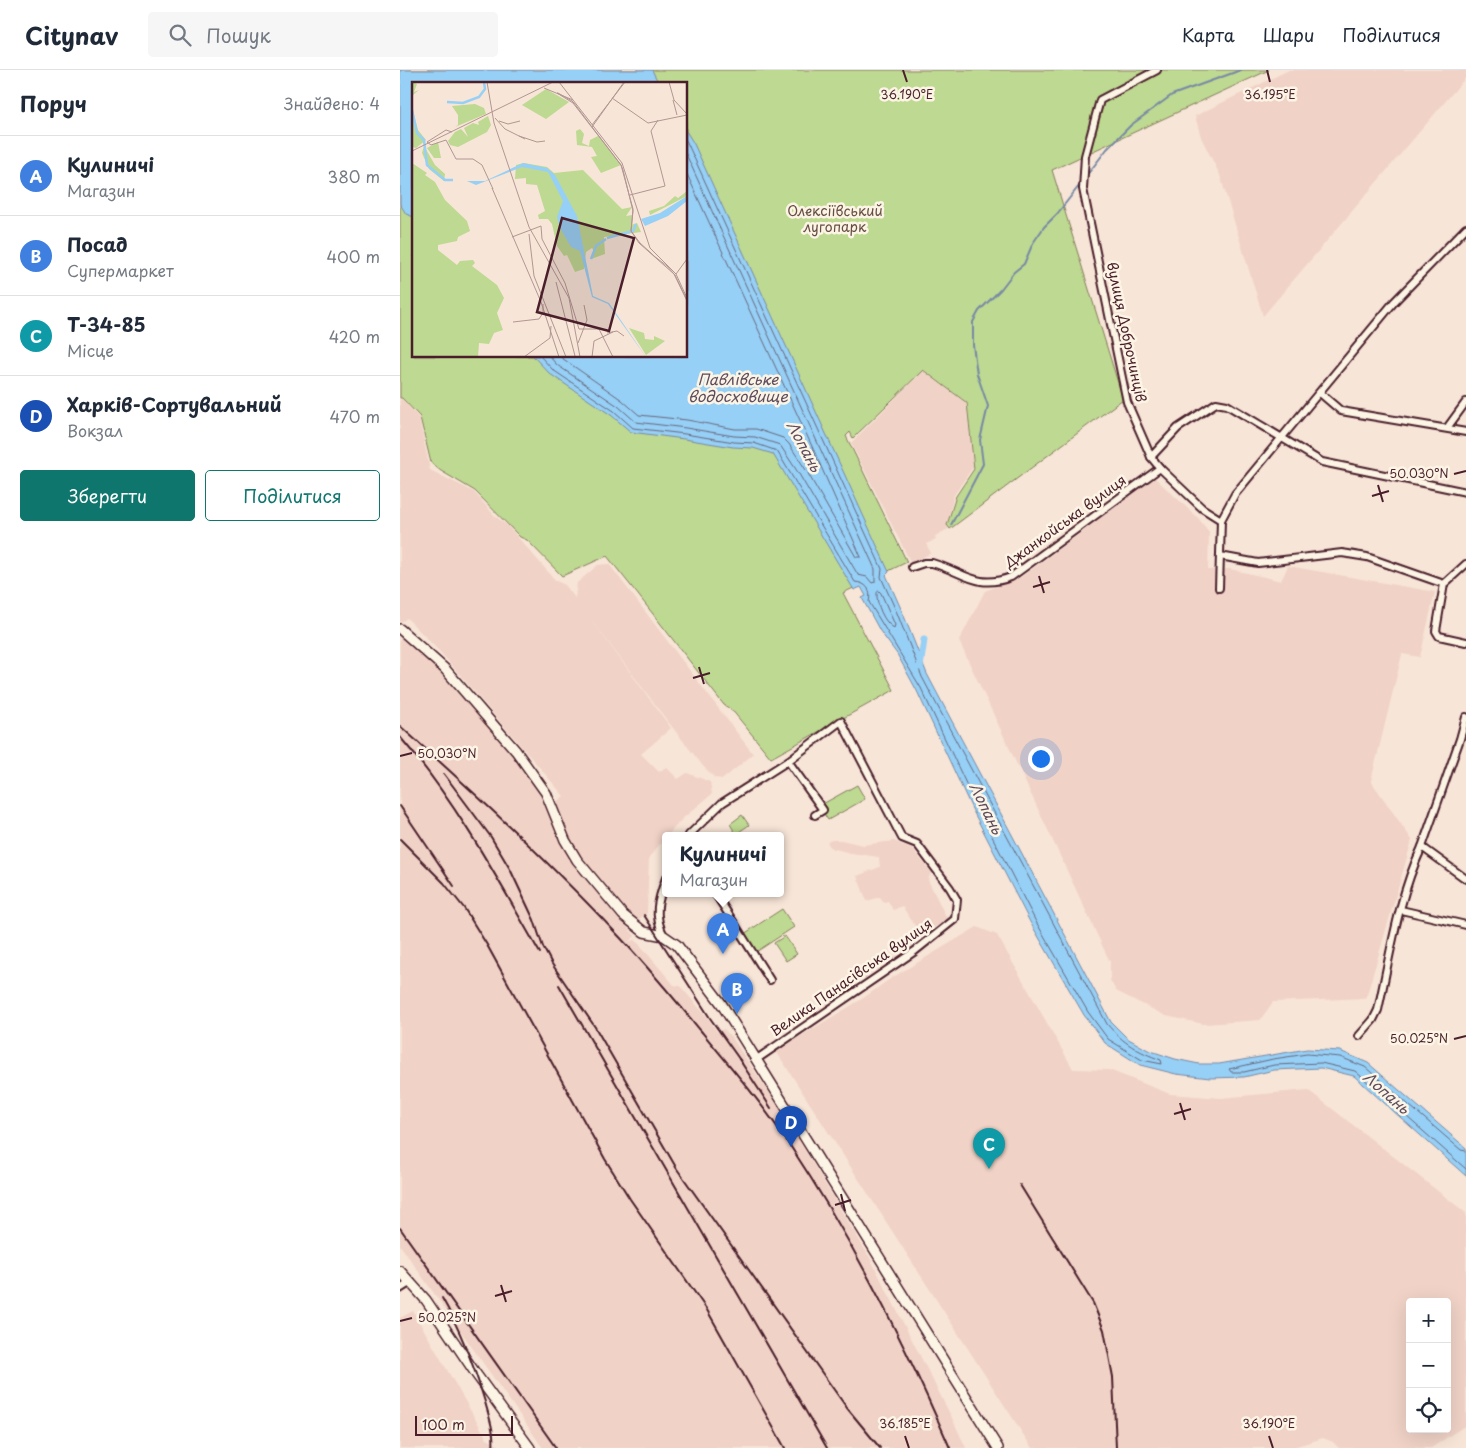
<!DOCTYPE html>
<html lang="uk">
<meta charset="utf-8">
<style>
:root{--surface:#fff;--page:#f6f6f7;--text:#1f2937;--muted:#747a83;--line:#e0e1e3;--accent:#0f766e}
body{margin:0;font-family:"Playpen Sans",sans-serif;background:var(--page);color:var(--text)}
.controls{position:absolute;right:15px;bottom:15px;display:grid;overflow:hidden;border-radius:5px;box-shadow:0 5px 20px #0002}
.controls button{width:45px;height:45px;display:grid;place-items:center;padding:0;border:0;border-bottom:1px solid var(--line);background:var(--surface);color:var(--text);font:25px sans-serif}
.scale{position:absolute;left:15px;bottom:12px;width:98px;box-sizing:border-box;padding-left:5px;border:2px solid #4a1f2b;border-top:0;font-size:14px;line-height:18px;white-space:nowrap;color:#4a1f2b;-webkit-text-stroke:4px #fcf5e5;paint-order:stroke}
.you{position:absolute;left:640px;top:688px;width:18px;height:18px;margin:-12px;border:4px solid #fff;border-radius:50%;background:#1a73e8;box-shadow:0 0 0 8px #1a73e833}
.badge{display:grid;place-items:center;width:32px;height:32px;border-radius:50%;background:var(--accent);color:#fff;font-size:16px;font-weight:700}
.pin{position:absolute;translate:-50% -41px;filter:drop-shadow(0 1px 2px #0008)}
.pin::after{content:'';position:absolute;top:26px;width:18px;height:15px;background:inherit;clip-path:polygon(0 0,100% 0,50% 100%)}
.popup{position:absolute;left:262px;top:762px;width:122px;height:65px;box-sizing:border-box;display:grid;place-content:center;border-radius:5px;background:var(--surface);filter:drop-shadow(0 1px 4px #0005);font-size:16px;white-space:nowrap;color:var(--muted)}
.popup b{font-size:19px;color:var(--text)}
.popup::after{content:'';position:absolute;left:50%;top:100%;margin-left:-10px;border:10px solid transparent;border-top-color:var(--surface)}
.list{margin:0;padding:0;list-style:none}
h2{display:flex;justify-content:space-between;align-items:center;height:65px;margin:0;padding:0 20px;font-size:21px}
h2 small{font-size:16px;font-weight:400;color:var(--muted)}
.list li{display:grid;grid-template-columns:32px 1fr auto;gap:15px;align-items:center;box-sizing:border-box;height:80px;padding:0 20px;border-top:1px solid var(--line)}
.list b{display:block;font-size:19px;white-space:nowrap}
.list p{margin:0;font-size:16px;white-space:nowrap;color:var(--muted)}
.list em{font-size:16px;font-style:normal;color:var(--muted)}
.actions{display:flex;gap:10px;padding:15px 20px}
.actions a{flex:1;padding:11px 0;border:1px solid var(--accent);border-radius:5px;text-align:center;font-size:18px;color:var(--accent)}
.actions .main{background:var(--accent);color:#fff}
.icon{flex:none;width:28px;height:28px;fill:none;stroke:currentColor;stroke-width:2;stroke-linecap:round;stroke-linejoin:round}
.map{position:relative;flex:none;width:1066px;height:1378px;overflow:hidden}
header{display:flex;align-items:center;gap:30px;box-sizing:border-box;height:70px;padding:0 25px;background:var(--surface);border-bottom:1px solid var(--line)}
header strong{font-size:24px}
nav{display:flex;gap:28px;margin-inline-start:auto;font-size:18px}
.search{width:350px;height:45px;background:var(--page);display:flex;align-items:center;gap:12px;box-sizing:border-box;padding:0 18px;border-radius:5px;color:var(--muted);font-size:19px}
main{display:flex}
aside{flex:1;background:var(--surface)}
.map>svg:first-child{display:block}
.built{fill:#f0d2c6;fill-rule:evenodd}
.green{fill:#bed991;stroke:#847c5e;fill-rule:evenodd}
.water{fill:#96d0f6;stroke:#7889a5}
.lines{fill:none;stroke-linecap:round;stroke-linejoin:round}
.shore{stroke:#68667c;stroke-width:1}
.stream{stroke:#7889a5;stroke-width:2}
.canal{stroke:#96d0f6;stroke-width:7}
.street-casing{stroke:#4a1f2b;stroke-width:10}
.secondary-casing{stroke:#4a1f2b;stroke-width:12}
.street{stroke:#fcf5e5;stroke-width:6}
.secondary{stroke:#fcf5e5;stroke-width:9}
.rail{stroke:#4a1f2b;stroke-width:2}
.ticks{fill:none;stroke:#4a1f2b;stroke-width:2}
.labels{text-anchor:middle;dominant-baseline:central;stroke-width:5;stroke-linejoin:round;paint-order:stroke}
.park-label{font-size:14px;fill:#674e44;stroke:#fcf5e5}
.street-label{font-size:14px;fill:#4a1f2b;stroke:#fcf5e5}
.water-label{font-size:15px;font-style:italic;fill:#5d4b5e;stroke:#fcf5e5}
.inset-river{fill:none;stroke:#96d0f6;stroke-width:2.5}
.inset-road{fill:none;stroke:#b29692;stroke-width:1}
.view{fill:#4a1f2b;fill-opacity:0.15;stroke:#4a1f2b;stroke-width:2.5}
.inset-edge{fill:none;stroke:#4a1f2b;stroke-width:2.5}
.ticks-label{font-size:12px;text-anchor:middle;fill:#4a1f2b;stroke:#fcf5e5;stroke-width:5;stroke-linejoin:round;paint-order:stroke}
</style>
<header>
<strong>Citynav</strong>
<div class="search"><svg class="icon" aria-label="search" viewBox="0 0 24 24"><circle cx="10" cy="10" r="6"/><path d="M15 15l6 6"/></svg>Пошук</div>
<nav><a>Карта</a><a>Шари</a><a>Поділитися</a></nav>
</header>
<main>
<aside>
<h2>Поруч<small>Знайдено: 4</small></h2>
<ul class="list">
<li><span class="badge" style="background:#3f7fe0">A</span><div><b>Кулиничі</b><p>Магазин</p></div><em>380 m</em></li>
<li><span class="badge" style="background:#3f7fe0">B</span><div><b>Посад</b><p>Супермаркет</p></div><em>400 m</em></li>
<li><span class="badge" style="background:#0f9aa8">C</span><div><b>Т-34-85</b><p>Місце</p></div><em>420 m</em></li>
<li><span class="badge" style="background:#1a4fb4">D</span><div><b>Харків-Сортувальний</b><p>Вокзал</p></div><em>470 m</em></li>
</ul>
<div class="actions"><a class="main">Зберегти</a><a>Поділитися</a></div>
</aside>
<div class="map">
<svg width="1066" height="1378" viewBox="0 0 1066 1378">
<rect width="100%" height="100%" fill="#f7e5d7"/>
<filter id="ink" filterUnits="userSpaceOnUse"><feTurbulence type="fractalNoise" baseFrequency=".02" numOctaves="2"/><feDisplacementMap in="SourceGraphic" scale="10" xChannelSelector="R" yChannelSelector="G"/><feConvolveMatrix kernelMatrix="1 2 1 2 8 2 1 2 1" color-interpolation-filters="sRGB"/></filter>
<g filter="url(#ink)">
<g class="built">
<polygon points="889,0 1066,0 1066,7 863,246 820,105 801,67 795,46"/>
<polygon points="523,301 566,333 573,397 554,425 547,454 548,459 535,466 536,469 526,474 531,483 511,493 451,373"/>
<polygon points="2,329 19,348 30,400 74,422 95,446 108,456 156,511 165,515 175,528 177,513 198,495 209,494 353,684 323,709 315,708 303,696 269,653 184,540 271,658 241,684 259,702 266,697 278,709 287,703 310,712 312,724 282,749 268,765 266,765 265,768 249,787 247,843 236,851 186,794 171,771 155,733 164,726 42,584 7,548 1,552 0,551 0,330"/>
<polygon points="755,408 798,448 809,462 808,500 830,499 881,511 888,496 1035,522 1020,587 1002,584 971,711 1012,770 966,928 873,932 860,950 804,954 766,946 716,921 710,910 710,892 559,571 585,521 620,508"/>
<polygon points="0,566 42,604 116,685 134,712 174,795 235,866 228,872 234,870 239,874 274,915 280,916 307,947 317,962 324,959 332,968 378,1036 470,1188 551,1346 566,1378 143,1378 0,1175"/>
<polygon points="432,770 441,770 463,775 494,771 513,780 531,802 528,810 548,851 520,863 502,836 493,840 488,831 484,832 480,827 467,831 457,806 480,797 479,787 451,783 431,778 427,772"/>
<path d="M577 857 597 865 673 999 709 1000 770 1024 821 1028 908 1020 1066 1143V1355L1031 1378H939L933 1372 923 1368 890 1378H632L376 981 462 929 490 909ZM1010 1232H1047V1359H1010Z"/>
<polygon points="13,1241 87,1369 103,1378 0,1378 0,1248"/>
</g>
<g class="green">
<path d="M0 0H869L652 100 723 329 550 459 547 455 556 426 574 399 567 333 523 300 453 368 450 362 446 366 507 492 443 523 494 620 371 688 332 640 324 635C285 586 247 535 207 486L162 506 127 470 120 467 75 421 41 401 31 393 20 347 2 328H0ZM14 14H286V286H14Z"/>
<polygon points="457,715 465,729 428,750 419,736"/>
<polygon points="342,745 349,755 336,764 330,754"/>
<polygon points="382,839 394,857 356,882 344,864"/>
<polygon points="385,866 397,884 386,891 374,873"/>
</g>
<g class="water">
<polygon points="0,0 252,0 259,14 14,14 14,147 6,144 0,134"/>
<polygon points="286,61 294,74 489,502 486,505 502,541 527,604 711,952 727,968 748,980 775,989 799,994 819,994 907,979 940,981 968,993 1066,1078 1066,1106 954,1006 921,998 874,1000 844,1007 810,1008 776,1004 740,995 705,973 684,945 630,852 572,739 517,621 497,584 480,561 462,528 466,526 461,517 454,520 373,384 353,378 333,377 284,369 231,362 211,345 150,304 133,286 286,286"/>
</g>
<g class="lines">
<g class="shore">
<path d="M140 286 153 300 214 341 233 358 285 364 334 372 354 373 377 381 455 512C466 513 472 519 469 532L521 618 577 737 635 850 688 942 708 969 742 990 762 994 761 990C737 981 724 974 707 954L522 607 497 543 481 507 482 499 286 70"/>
<polyline points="149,286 157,295 218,336 236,352 286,358 334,366 355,367 380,375 399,404 458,505 467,507 472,513 475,512 475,499 286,84"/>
<polyline points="159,286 222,330 239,345 287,350 335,359 356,359 383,368 389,374 406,400 456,487 461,487 415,383 286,102"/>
<path d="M479 521 481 523 495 555 494 558C484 553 476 534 477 523Z"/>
<polyline points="1066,1081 1061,1080 965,997 940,987 907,984 873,989 829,999 831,1002 844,1002 874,995 921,993 955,1001 1066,1099"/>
</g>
<g class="stream">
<polyline points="687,105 707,79 731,55 772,25 841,0"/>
<polyline points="551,455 583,394 580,370 588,336 577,304 573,275 573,252 579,241 601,219 614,202 624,194 633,173 644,157 657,144 679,116"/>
</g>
<polyline class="canal" points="520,597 524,570"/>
<defs>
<g id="street">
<polyline points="757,0 700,30 685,86 683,119 727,332 751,387 760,398 802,438 821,450"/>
<polyline points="920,323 941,341 1066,362"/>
<polyline points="1047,358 1066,332"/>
<polyline points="751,387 778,358 816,333 827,335 922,392 1066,422"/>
<polyline points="820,486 858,493 942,483 967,487 1044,514"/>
<path d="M512 497 524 493H532C564 502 576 520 611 507L760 398"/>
<polyline points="1044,514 1036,561 1039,566 1066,572"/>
<polyline points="1044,514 1066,494"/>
<polyline points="819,518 821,450 835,424 994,232 1066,158"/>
<polyline points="388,691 423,740 415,745"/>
<polyline points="289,765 322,733 388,691 441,651 502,768 517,774 550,818 557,830 555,849 515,881 357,989"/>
<polyline points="1022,777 1066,809"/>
<polyline points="315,823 370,910"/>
<polyline points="1001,840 1066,855"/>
<path d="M264 866C253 845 258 830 266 808"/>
<path d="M959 966 973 950 978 940C990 886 998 828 1022 777L1060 669 1066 647"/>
<polyline points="0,1219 11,1212"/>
</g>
<g id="secondary">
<polyline points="0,559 45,599 116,681 146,723 165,770 177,790 223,845 244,862 264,866 277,875 321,933 598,1378"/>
<polyline points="0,1201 26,1230 76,1304 130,1378"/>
</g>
</defs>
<use href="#street" class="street-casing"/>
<use href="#secondary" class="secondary-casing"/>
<use href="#street" class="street"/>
<use href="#secondary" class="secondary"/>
<g class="rail">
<path d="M0 656C73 721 146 789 213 860 244 892 272 926 301 961 332 998 364 1036 391 1077 454 1172 505 1274 550 1378"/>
<path d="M0 667C57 733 97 808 140 883"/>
<polyline points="44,704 91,767 110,799 134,850 143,877 152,894 195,957 277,1099 447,1338 480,1378"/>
<polyline points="0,736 54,816"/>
<polyline points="0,769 44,813 64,838 87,875 205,1089 230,1129 307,1240 385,1378"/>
<polyline points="244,845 310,948 342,993"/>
<polyline points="159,915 427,1378"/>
<polyline points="339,989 371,1038"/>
<polyline points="620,1115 693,1233 704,1260 713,1307 716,1378"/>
<polyline points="0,1158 156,1378"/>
<path d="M42 1228C61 1261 74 1296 85 1332 89 1347 95 1362 93 1378"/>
</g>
</g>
</g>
<path class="ticks" d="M503 0 507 12M867 0 870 12M1054 404 1066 401M978 415 983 432M972 426 989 421M639 506 644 523M633 517 650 512M299 597 304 614M293 608 310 603M0 686 12 683M1054 969 1066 966M780 1033 785 1050M774 1044 791 1039M441 1124 445 1141M435 1135 451 1130M101 1215 106 1232M95 1226 112 1221M0 1251 12 1248M505 1366 509 1378M869 1366 873 1378"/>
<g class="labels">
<g class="park-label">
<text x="435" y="140">Олексіївський<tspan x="435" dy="16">лугопарк</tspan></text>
</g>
<g class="street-label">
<text transform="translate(727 262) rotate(78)">вулиця Доброчинців</text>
<text transform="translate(665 451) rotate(-36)">Джанкойська вулиця</text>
<text transform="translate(451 907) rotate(-35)">Велика Панасівська вулиця</text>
</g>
<g class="water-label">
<text x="338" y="308">Павлівське<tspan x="338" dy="17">водосховище</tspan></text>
<text transform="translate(405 376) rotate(62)">Лопань</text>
<text transform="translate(587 738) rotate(64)">Лопань</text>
<text transform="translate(987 1022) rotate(41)">Лопань</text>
</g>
</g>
<g transform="translate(12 12)">
<rect width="275" height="275" fill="#f7e5d7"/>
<path d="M0 0 5 2 2 10 7 8 1 13V29L6 48 14 58 4 66 0 65ZM134 7 157 20 134 37 110 23ZM63 22 72 26 74 32 43 45 46 43V33L40 24ZM76 34 79 43 75 50 46 65 38 63 36 59 43 50 49 47 56 55 52 46 61 41 67 43 66 40ZM168 47 172 52 170 61 177 64 178 58 186 54 209 83 189 91 179 75 185 74 180 65 165 63 164 49ZM26 60 29 76H22L15 66ZM12 64 23 83 33 92 32 99 17 87 10 71ZM0 81 15 91 13 93 23 100 33 118 55 139 58 149 46 155 45 159 26 163V168L45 183 48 179 61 178 63 181 60 184 85 203 92 216 85 231 91 248 82 251 77 262 67 261 66 275H0ZM112 81 135 85 142 91 171 88 210 127 220 125 214 134 220 133 219 143 225 141 229 150 192 155 193 172 179 177 182 169 180 166 174 170 172 187 163 190 155 173 152 174 145 164 140 142 136 137H127L126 133 133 129 125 103 114 102V96L103 97 104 83ZM275 109V114L238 133 237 129 252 124 263 114 266 116ZM217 246 232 251 233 257 242 258V254L253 259 234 273Z" fill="#bed991"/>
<path d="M111 81 135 86 143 93 165 134 181 214 197 221 234 275 196 222 180 215 168 169 159 165 148 146 145 135 151 119 136 90 110 85 64 103 55 99H73ZM275 114V119L256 134 233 144 229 137 248 131Z" fill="#96d0f6"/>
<path class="inset-river" d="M35 20 51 21 67 15 73 7 72 0M0 28 5 51 12 58 15 83 33 98H41M195 156 221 149 224 142M179 177 184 164 194 157"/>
<path class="inset-road" d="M75 0 82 41 117 145 157 216 168 275M147 0 210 81 238 166 264 192 275 216M257 0 262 18 275 32M132 6 161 18M200 16 236 41 275 33M261 18 265 33M83 36 93 47 113 57M87 39 96 42 108 39M180 43 213 0M180 45 212 0M107 54 125 60 133 59M34 58 44 77H61L70 83 81 107M34 58 19 63 15 60 34 48 40 50M0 69 141 0M80 106 129 220 147 275M218 113 253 104 239 49 246 38M117 152 122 194 154 275M100 155 129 144 130 157 153 201 167 247H187L201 275M264 192 275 177M144 200 163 274M275 218 263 193 262 192 255 184 242 174 239 171 228 161 219 149 221 129 220 125 211 88 209 83 177 41 162 21 160 19 146 11H145L161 21 209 83 221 127 219 149 227 161 262 192 275 219M101 240 127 237 131 231V222M195 251 205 249 212 254M166 261 175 238 172 223M112 275 138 256 139 244M180 275 182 259 201 250"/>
<path class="view" d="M150 136 222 156 197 249 125 230Z"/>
<rect width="275" height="275" class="inset-edge"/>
</g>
<g class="ticks-label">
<text x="870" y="29">36.195°E</text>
<text x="507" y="29">36.190°E</text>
<text x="1019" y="408">50.030°N</text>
<text x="47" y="688">50.030°N</text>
<text x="1019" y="973">50.025°N</text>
<text x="47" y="1252">50.025°N</text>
<text x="505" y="1358">36.185°E</text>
<text x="869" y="1358">36.190°E</text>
</g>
</svg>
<div class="controls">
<button>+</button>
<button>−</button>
<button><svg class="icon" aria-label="locate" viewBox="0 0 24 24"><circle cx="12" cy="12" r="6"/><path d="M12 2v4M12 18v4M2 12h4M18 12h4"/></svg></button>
</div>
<div class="scale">100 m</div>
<div class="you"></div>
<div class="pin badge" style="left:323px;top:884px;background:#3f7fe0">A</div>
<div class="popup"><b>Кулиничі</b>Магазин</div>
<div class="pin badge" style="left:337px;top:944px;background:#3f7fe0">B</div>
<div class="pin badge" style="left:589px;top:1099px;background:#0f9aa8">C</div>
<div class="pin badge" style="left:391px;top:1077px;background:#1a4fb4">D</div>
</div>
</main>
